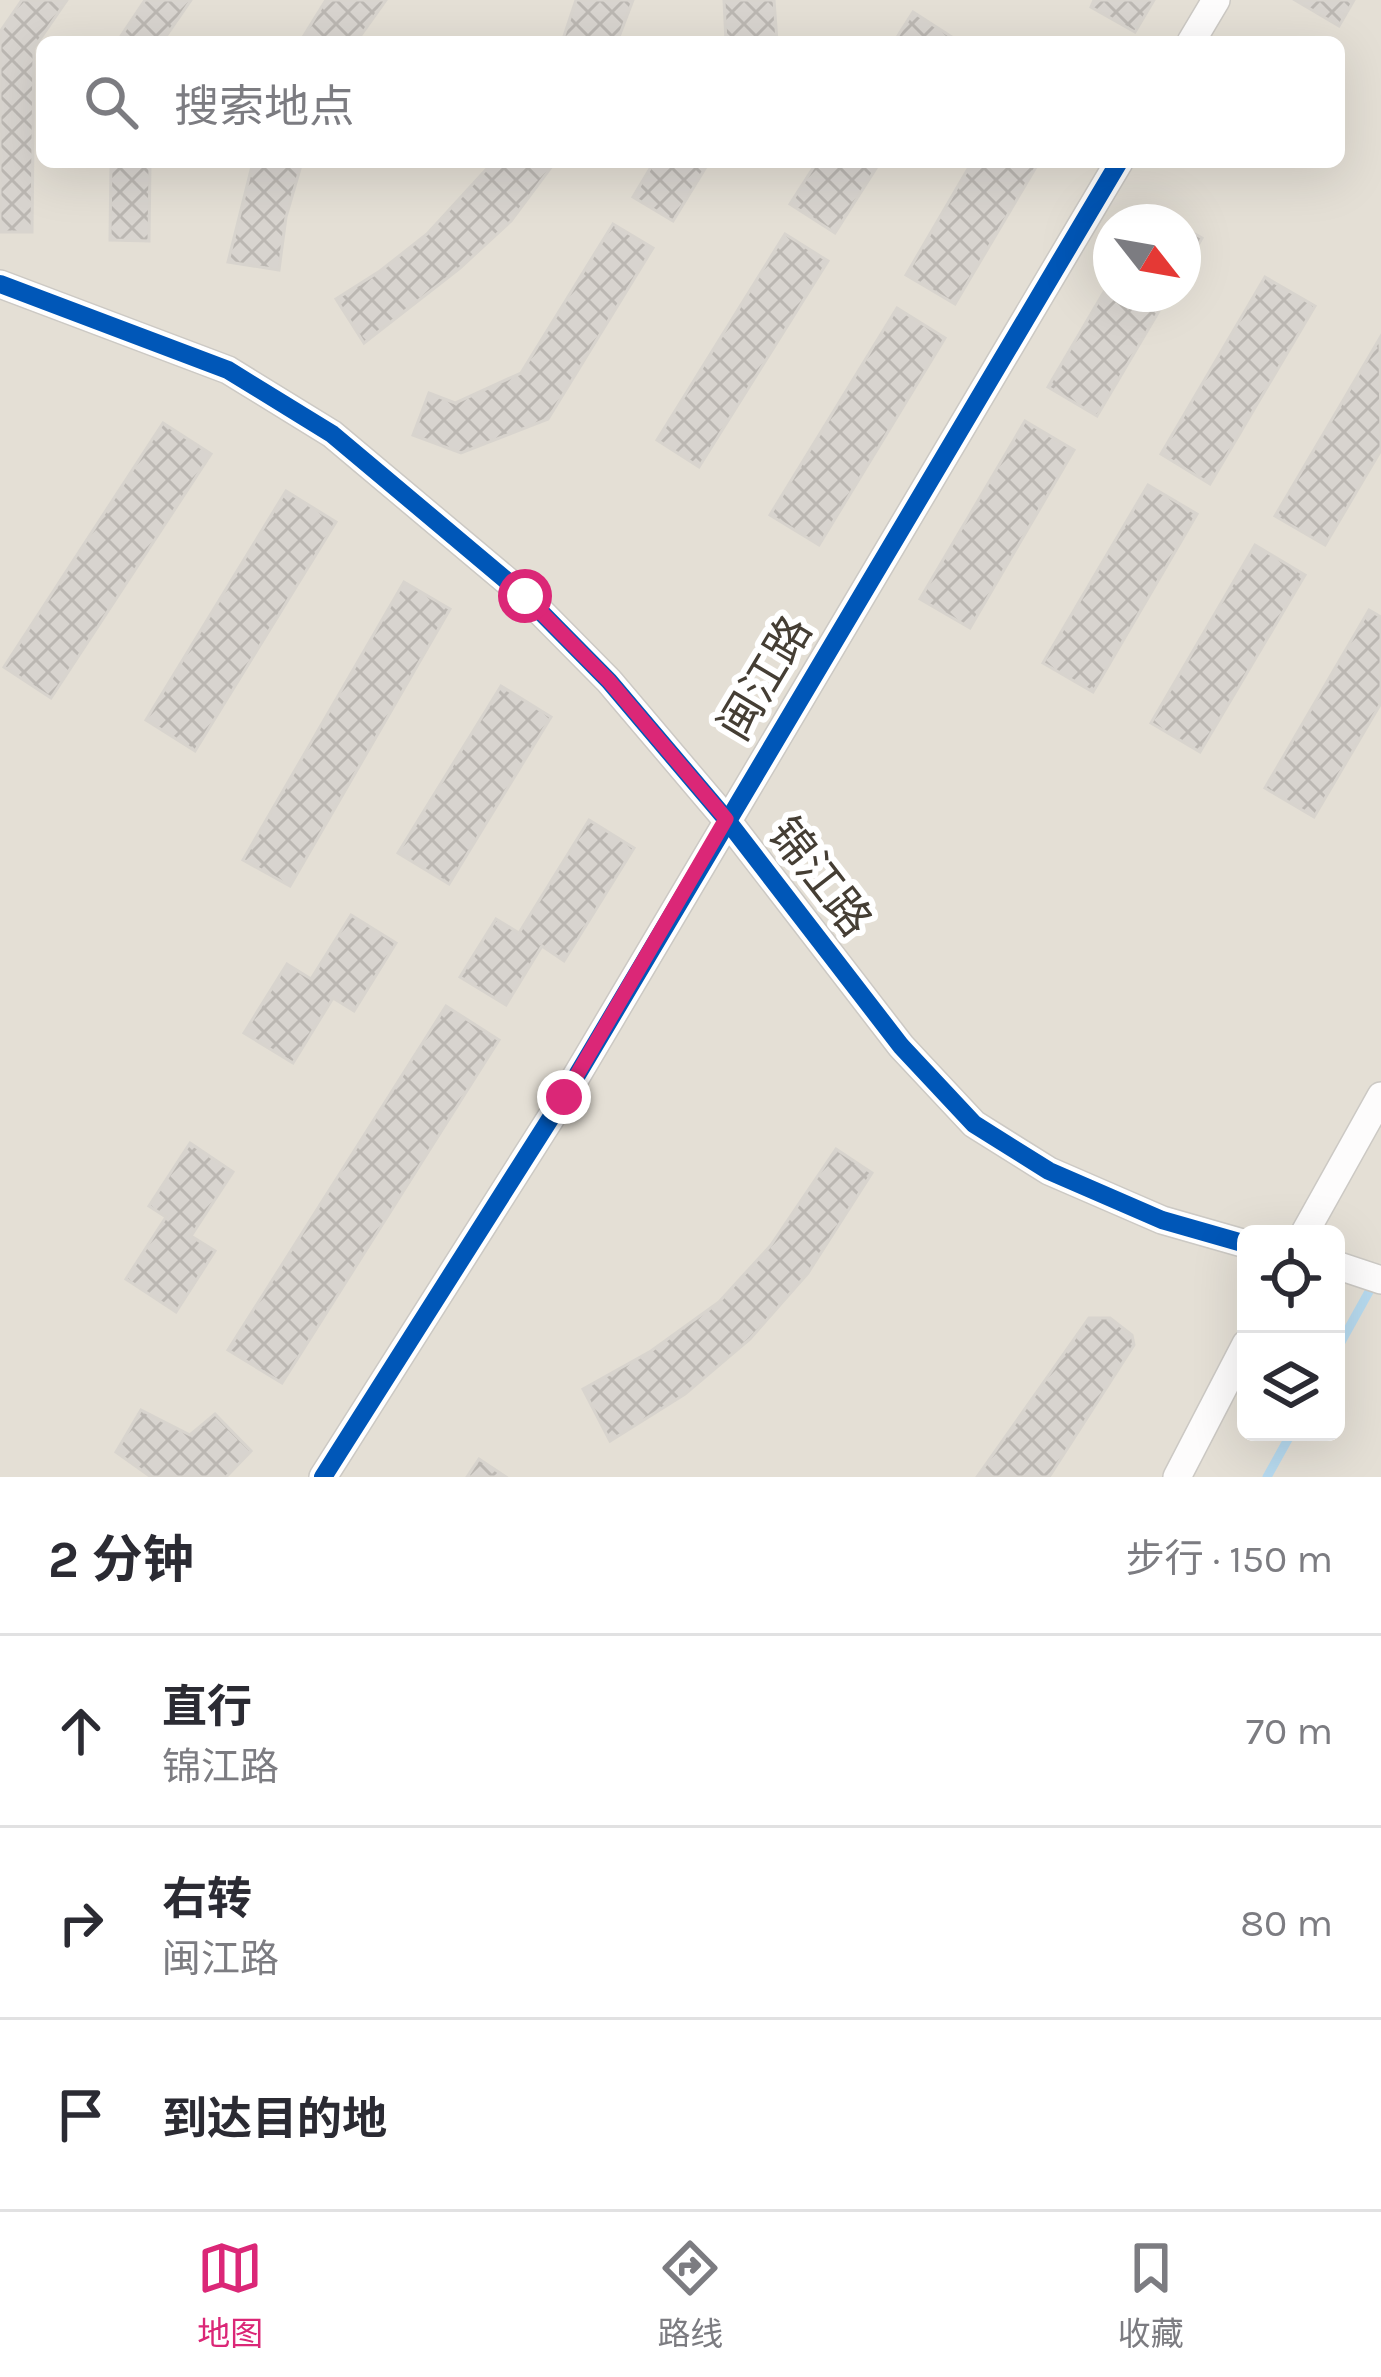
<!DOCTYPE html>
<html lang="zh">
<meta charset="utf-8">
<style>
:root{--surface:#fff;--page:#f2f2f3;--text:#2b2b33;--muted:#7c7c81;--line:#e1e1e2;--accent:#db2777}
body{margin:0;font-family:Karla,"Noto Sans SC",sans-serif;background:var(--page);color:var(--text)}
.controls{position:absolute;right:36px;bottom:36px;display:grid;overflow:hidden;border-radius:18px;box-shadow:0 12px 48px #0002}
.controls button{width:108px;height:108px;display:grid;place-items:center;padding:0;border:0;border-bottom:3px solid var(--line);background:var(--surface);color:var(--text);font:60px sans-serif}
.compass{position:absolute;left:1093px;top:204px;width:108px;height:108px;border-radius:50%;background:var(--surface);box-shadow:0 12px 48px #0002;rotate:121deg}
.stop{position:absolute;width:36px;height:36px;margin:-27px;border:9px solid #db2777;border-radius:50%;background:#fff}
.stop.end{background:#db2777;border-color:#fff;box-shadow:0 3px 12px #0008}
.list{margin:0;padding:0;list-style:none}
h2{display:flex;justify-content:space-between;align-items:center;height:156px;margin:0;padding:0 48px;font-size:51px}
h2 small{font-size:39px;font-weight:400;color:var(--muted)}
.list li{display:grid;grid-template-columns:78px 1fr auto;gap:36px;align-items:center;box-sizing:border-box;height:192px;padding:0 48px;border-top:3px solid var(--line)}
.list b{display:block;font-size:45px;white-space:nowrap}
.list p{margin:0;font-size:39px;white-space:nowrap;color:var(--muted)}
.list em{font-size:39px;font-style:normal;color:var(--muted)}
.icon{flex:none;width:66px;height:66px;fill:none;stroke:currentColor;stroke-width:2;stroke-linecap:round;stroke-linejoin:round}
.map{position:relative;flex:none;width:1381px;height:1477px;overflow:hidden}
.search{position:absolute;background:var(--surface);box-shadow:0 12px 48px #0002;left:36px;right:36px;top:36px;height:132px;display:flex;align-items:center;gap:30px;box-sizing:border-box;padding:0 42px;border-radius:18px;color:var(--muted);font-size:45px}
.sheet{height:732px;background:var(--surface)}
nav{display:flex;justify-content:space-around;align-items:center;box-sizing:border-box;height:168px;border-top:3px solid var(--line);background:var(--surface);font-size:33px;color:var(--muted)}
nav a{display:grid;justify-items:center;gap:6px}
nav .on{color:var(--accent)}
.map>svg:first-child{display:block}
.residential{fill:#e4dfd5;fill-rule:evenodd}
.lines{fill:none;stroke-linecap:round;stroke-linejoin:round}
.stream{stroke:#b7daef;stroke-width:9}
.building{fill:url(#building-cross-hatch);stroke:#d8d4ce;stroke-width:3}
.minor-casing{stroke:#ccc9c4;stroke-width:30}
.minor{stroke:#fdfcfc;stroke-width:27}
.cycleway-casing{stroke:#fff;stroke-width:26}
.cycleway{stroke:#0057b8;stroke-width:18}
.route{stroke:#db2777;stroke-width:15}
.labels{text-anchor:middle;dominant-baseline:central;stroke-width:12;stroke-linejoin:round;paint-order:stroke}
.street-label{font-size:45px;fill:#453e34;stroke:#fff}
</style>
<div class="map">
<svg width="1381" height="1477" viewBox="0 0 1381 1477">
<defs>
<pattern id="building-cross-hatch" width="8" height="8" patternUnits="userSpaceOnUse" patternTransform="scale(3)"><rect width="8" height="8" fill="#d8d4cf"/><path d="M0 0l8 8M0 8l8-8" fill="none" stroke="#bbb7b2"/></pattern>
</defs>
<rect width="100%" height="100%" fill="#f0ede8"/>
<path class="residential" d="M0 0H1381V1477H0ZM42 42H1339V162H42ZM1111 222H1183V294H1111ZM1246 1234H1336V1432H1246Z"/>
<g class="lines">
<g class="stream">
<polyline points="1336,1351 1376,1279"/>
<polyline points="1267,1477 1292,1432"/>
</g>
</g>
<g class="building">
<polygon points="22,0 67,0 34,48 32,232 0,232 0,32"/>
<polygon points="145,0 191,0 162,42 117,42"/>
<polygon points="326,0 386,0 356,42 300,42"/>
<polygon points="576,0 633,0 617,42 562,42"/>
<polygon points="724,0 774,0 777,42 726,42"/>
<polygon points="1094,0 1154,0 1135,32 1091,7"/>
<polygon points="1295,0 1354,0 1339,26"/>
<polygon points="913,12 958,41 957,42 894,42"/>
<polygon points="111,162 150,162 149,241 110,240"/>
<polygon points="253,162 302,162 286,217 279,270 228,262"/>
<polygon points="493,162 555,162 511,221 460,268 364,343 336,299 380,271 427,234"/>
<polygon points="654,162 709,162 673,221 633,197"/>
<polygon points="817,162 880,162 835,233 790,204"/>
<polygon points="972,162 1039,162 955,304 906,275"/>
<polygon points="1153,209 1174,222 1145,222"/>
<polygon points="613,224 653,248 548,419 461,453 413,435 429,393 455,403 521,373"/>
<polygon points="1183,227 1202,238 1183,271"/>
<polygon points="785,234 828,261 699,467 657,440"/>
<polygon points="1265,277 1315,306 1210,484 1161,454"/>
<polygon points="1111,280 1111,294 1169,294 1097,416 1048,387"/>
<polygon points="897,308 945,338 819,545 770,515"/>
<polygon points="1380,338 1381,450 1325,545 1275,516"/>
<polygon points="1025,421 1074,450 970,628 920,599"/>
<polygon points="163,423 211,454 51,698 4,667"/>
<polygon points="1148,485 1197,514 1093,692 1043,663"/>
<polygon points="286,491 336,522 195,751 146,720"/>
<polygon points="1255,545 1305,575 1200,752 1151,723"/>
<polygon points="404,582 450,609 290,886 243,860"/>
<polygon points="1369,610 1381,617 1381,703 1314,817 1265,788"/>
<polygon points="501,686 551,717 449,884 398,853"/>
<polygon points="589,820 634,848 564,961 542,946 506,1005 460,977 496,919 519,933"/>
<polygon points="351,915 396,943 354,1011 333,998 293,1063 244,1033 287,964 311,979"/>
<polygon points="446,1006 499,1040 282,1383 228,1350"/>
<polygon points="190,1143 233,1172 191,1236 215,1251 176,1312 126,1279 166,1217 149,1206"/>
<polygon points="836,1149 872,1173 808,1273 750,1339 685,1394 610,1441 583,1389 651,1351 719,1302 771,1245"/>
<polygon points="1089,1318 1110,1318 1132,1335 1134,1345 1049,1477 977,1477"/>
<polygon points="141,1410 190,1435 215,1414 251,1451 226,1477 151,1477 116,1452"/>
<polygon points="479,1459 506,1477 467,1477"/>
</g>
<g class="lines">
<defs>
<g id="minor">
<polyline points="1191,42 1216,0"/>
<polyline points="0,284 228,370 332,434 525,596 609,681 726,819 901,1046 974,1124 1049,1171 1162,1220 1246,1244"/>
<polyline points="1304,1234 1381,1096"/>
<polyline points="1336,1265 1381,1280"/>
<polyline points="323,1477 564,1097 1119,162"/>
<polyline points="1177,1477 1246,1344"/>
</g>
</defs>
<use href="#minor" class="minor-casing"/>
<use href="#minor" class="minor"/>
<defs>
<g id="cycleway">
<polyline points="0,284 228,370 332,434 525,596 609,681 726,819 901,1046 974,1124 1049,1171 1162,1220 1246,1244"/>
<polyline points="323,1477 564,1097 1119,162"/>
</g>
</defs>
<use href="#cycleway" class="cycleway-casing"/>
<use href="#cycleway" class="cycleway"/>
</g>
<g class="lines">
<polyline class="route" points="525,596 609,681 726,819 564,1097"/>
</g>
<g class="labels">
<g class="street-label">
<text transform="translate(765 678) rotate(-59)">闽江路</text>
<text transform="translate(820 877) rotate(52)">锦江路</text>
</g>
</g>
</svg>
<div class="controls">
<button><svg class="icon" aria-label="locate" viewBox="0 0 24 24"><circle cx="12" cy="12" r="6"/><path d="M12 2v4M12 18v4M2 12h4M18 12h4"/></svg></button>
<button><svg class="icon" aria-label="layers" viewBox="0 0 24 24"><path d="M12 4l9 5-9 5-9-5zM3 14l9 5 9-5"/></svg></button>
</div>
<svg class="compass" viewBox="-18 -18 36 36"><path d="M0-13l5 13h-10z" fill="#e53935"/><path d="M0 13l5-13h-10z" fill="#7c7c81"/></svg>
<div class="stop" style="left:525px;top:596px"></div>
<div class="stop end" style="left:564px;top:1097px"></div>
<div class="search"><svg class="icon" aria-label="search" viewBox="0 0 24 24"><circle cx="10" cy="10" r="6"/><path d="M15 15l6 6"/></svg>搜索地点</div>
</div>
<section class="sheet">
<h2>2 分钟<small>步行 · 150 m</small></h2>
<ul class="list">
<li><svg class="icon" aria-label="ahead" viewBox="0 0 24 24"><path d="M12 20V5M6 11l6-6 6 6"/></svg><div><b>直行</b><p>锦江路</p></div><em>70 m</em></li>
<li><svg class="icon" aria-label="right" viewBox="0 0 24 24"><path d="M7 20v-9h11M14 6l5 5-5 5"/></svg><div><b>右转</b><p>闽江路</p></div><em>80 m</em></li>
<li><svg class="icon" aria-label="arrive" viewBox="0 0 24 24"><path d="M6 21V4h12l-3 4 3 4H6"/></svg><div><b>到达目的地</b></div></li>
</ul>
</section>
<nav>
<a class="on"><svg class="icon" aria-label="map" viewBox="0 0 24 24"><path d="M3 6l6-2 6 2 6-2v14l-6 2-6-2-6 2zM9 4v14M15 6v14"/></svg>地图</a>
<a><svg class="icon" aria-label="directions" viewBox="0 0 24 24"><path d="M12 3l9 9-9 9-9-9zM9 14v-3h6M13 9l2 2-2 2"/></svg>路线</a>
<a><svg class="icon" aria-label="saved" viewBox="0 0 24 24"><path d="M7 4h10v16l-5-4-5 4z"/></svg>收藏</a>
</nav>
